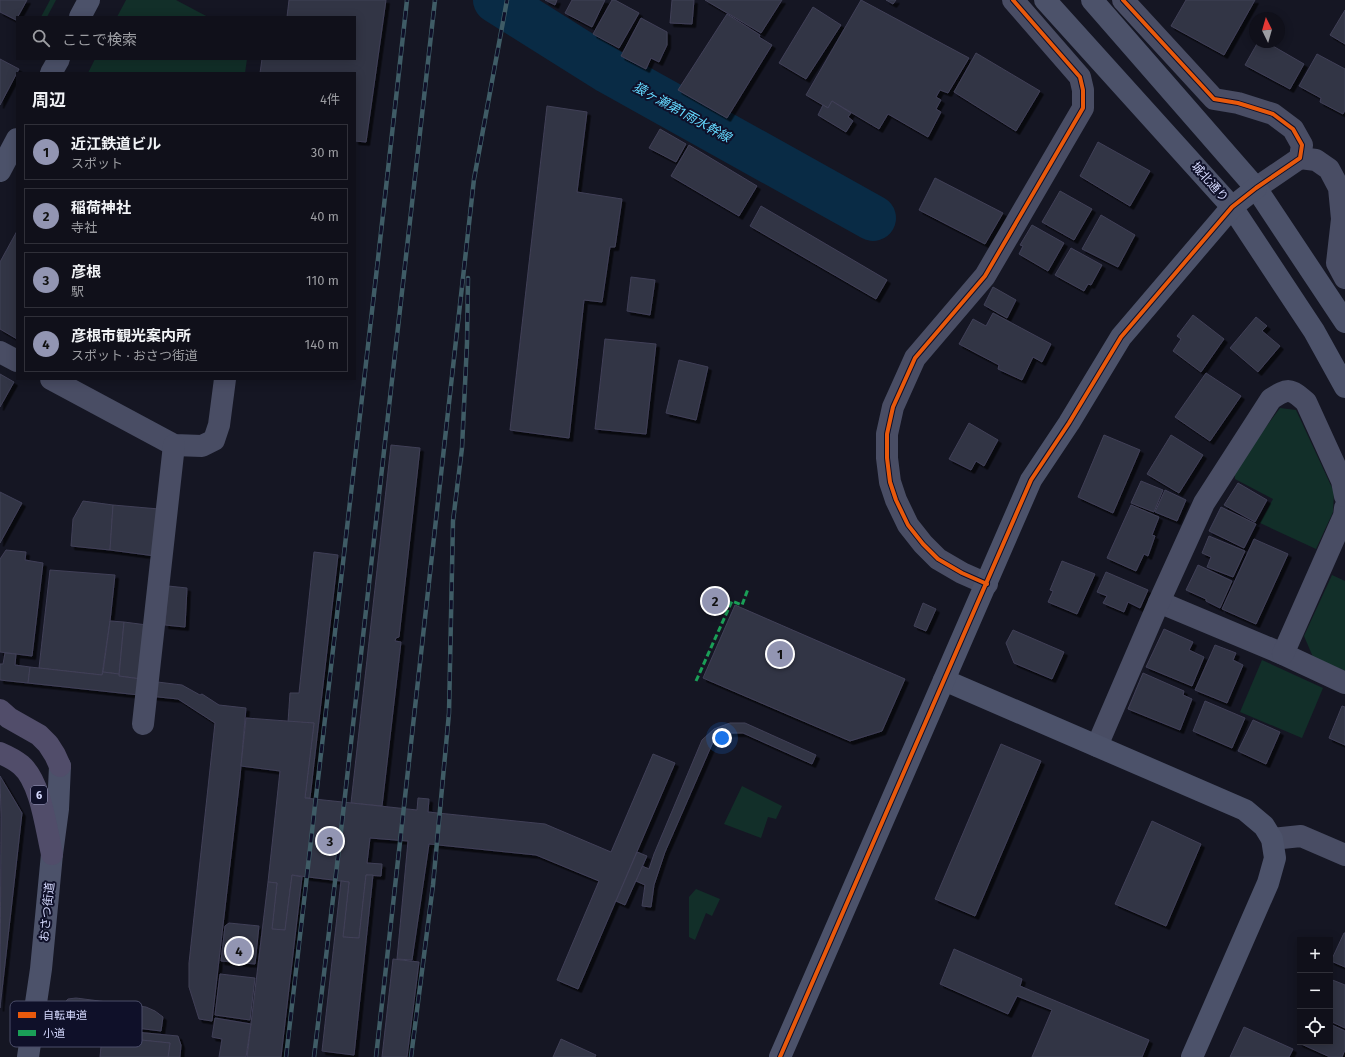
<!DOCTYPE html>
<html lang="ja">
<meta charset="utf-8">
<style>
:root{--surface:#10101a;--page:#191923;--text:#f1f3f6;--muted:#9c9da2;--line:#303039;--accent:#9295b2}
body{margin:0;font-family:"Fira Sans","Noto Sans JP",sans-serif;background:var(--page);color:var(--text)}
.controls{position:absolute;right:12px;bottom:12px;display:grid;overflow:hidden;border-radius:0px;box-shadow:0 2px 10px #0003}
.controls button{width:36px;height:36px;display:grid;place-items:center;padding:0;border:0;border-bottom:1px solid var(--line);background:var(--surface);color:var(--text);font:20px sans-serif}
.compass{position:absolute;left:1249px;top:12px;width:36px;height:36px;border-radius:50%;background:var(--surface);box-shadow:0 2px 10px #0003;rotate:355deg}
.you{position:absolute;left:722px;top:738px;width:14px;height:14px;margin:-10px;border:3px solid #fff;border-radius:50%;background:#1a73e8;box-shadow:0 0 0 6px #1a73e833}
.badge{display:grid;place-items:center;width:26px;height:26px;border-radius:50%;background:var(--accent);color:#111;font-size:13px;font-weight:700}
.pin{position:absolute;translate:-50% -50%;border:2px solid #fff;box-shadow:0 1px 4px #0006}
.list{margin:0;padding:0;list-style:none}
h2{display:flex;justify-content:space-between;align-items:center;height:52px;margin:0;padding:0 16px;font-size:17px}
h2 small{font-size:13px;font-weight:400;color:var(--muted)}
.list li{display:grid;grid-template-columns:26px 1fr auto;gap:12px;align-items:center;box-sizing:border-box;height:56px;margin:0 8px 8px;padding:0 8px;border:1px solid var(--line);border-radius:0px}
.list b{display:block;font-size:15px;white-space:nowrap}
.list p{margin:0;font-size:13px;white-space:nowrap;color:var(--muted)}
.list em{font-size:13px;font-style:normal;color:var(--muted)}
.icon{flex:none;width:22px;height:22px;fill:none;stroke:currentColor;stroke-width:2;stroke-linecap:round;stroke-linejoin:round}
.map{position:relative;flex:none;width:1345px;height:1057px;overflow:hidden}
.search{position:absolute;background:var(--surface);box-shadow:0 2px 10px #0003;left:16px;top:16px;width:340px;height:44px;display:flex;align-items:center;gap:10px;box-sizing:border-box;padding:0 14px;border-radius:0px;color:var(--muted);font-size:15px}
.panel{position:absolute;background:var(--surface);box-shadow:0 2px 10px #0003;left:16px;top:72px;width:340px;height:308px;border-radius:0px}
.map>svg:first-child{display:block}
.green{fill:#122f29}
.lines{fill:none;stroke-linecap:round;stroke-linejoin:round}
.river{stroke:#092b45;stroke-width:46}
.building{fill:#333445;stroke:#404057;filter:url(#shadow)}
.street{stroke:#494d64;stroke-width:22}
.secondary{stroke:#4c526a;stroke-width:22}
.primary{stroke:#514d6a;stroke-width:22}
.rail-casing{stroke:#3f5c66;stroke-width:4.5}
.rail{stroke:#0f1029;stroke-width:3;stroke-dasharray:9;stroke-linecap:butt}
.quiet{stroke:#1a9f57;stroke-width:3;stroke-dasharray:6 3;stroke-linecap:butt}
.cycleway-casing{stroke:#0f1029;stroke-width:6}
.cycleway{stroke:#e8590c;stroke-width:4}
.labels{text-anchor:middle;dominant-baseline:central;stroke-width:4;stroke-linejoin:round;paint-order:stroke}
.shield{fill:#0f1029;stroke:#9a9dbf;stroke-width:1}
.shield-label{font-size:11px;font-weight:bold;fill:#d6daff}
.street-label{font-size:12px;fill:#d6daff;stroke:#0f1029}
.water-label{font-size:13px;font-style:italic;fill:#64d9ff;stroke:#0f1029}
.key{fill:#0f1029;stroke:#4b4d69;stroke-width:1}
.key-label{font-size:11px;fill:#d6daff}
</style>
<div class="map">
<svg width="1345" height="1057" viewBox="0 0 1345 1057">
<defs>
<filter id="shadow"><feDropShadow dx="3.5" dy="3.5" stdDeviation="0" flood-color="#0009"/></filter>
</defs>
<rect width="100%" height="100%" fill="#151623"/>
<g class="green">
<polygon points="50,0 56,0 47,17 41,17"/>
<polygon points="126,0 176,0 208,17 117,17"/>
<polygon points="95,59 247,59 245,73 88,73"/>
<polygon points="1280,408 1296,410 1334,492 1333,512 1316,549 1260,523 1273,499 1235,479 1235,469"/>
<polygon points="1332,575 1345,581 1345,671 1313,657 1304,636"/>
<polygon points="1262,660 1323,688 1302,738 1240,712"/>
<polygon points="742,786 782,806 776,819 768,817 761,838 724,824"/>
<polygon points="696,889 720,899 712,916 706,913 695,940 689,937 689,897"/>
</g>
<g class="lines">
<polyline class="river" points="496,0 609,71 873,218"/>
</g>
<g class="building">
<polygon points="0,0 27,0 16,20 0,12"/>
<polygon points="289,0 386,0 366,142 355,141 355,73 260,73 262,59 355,59 355,17 287,17"/>
<polygon points="545,0 557,0 555,5"/>
<polygon points="572,0 605,0 592,27 565,13"/>
<polygon points="612,0 615,0 639,13 619,48 593,34"/>
<polygon points="672,0 694,0 692,24 670,23"/>
<polygon points="705,0 782,0 761,33"/>
<polygon points="861,0 969,58 948,93 940,90 936,97 941,100 936,109 941,112 928,137 888,114 879,129 832,101 828,108 806,95"/>
<polygon points="886,0 896,0 893,4"/>
<polygon points="1186,0 1255,0 1224,55 1171,26"/>
<polygon points="813,7 841,25 806,79 779,63"/>
<polygon points="1345,10 1345,44 1330,35"/>
<polygon points="727,14 760,35 759,37 772,45 727,118 678,90"/>
<polygon points="641,18 667,32 667,45 659,62 651,58 646,69 621,56"/>
<polygon points="1258,42 1266,42 1304,64 1290,89 1245,65"/>
<polygon points="976,53 1040,91 1016,131 954,92"/>
<polygon points="1317,54 1345,69 1345,110 1343,114 1320,102 1321,98 1299,86"/>
<polygon points="0,59 19,69 0,105"/>
<polygon points="832,101 851,113 848,117 853,121 846,132 818,115 823,105 828,108"/>
<polygon points="547,106 587,112 577,192 622,199 615,247 610,247 602,302 584,300 569,438 510,430"/>
<polygon points="660,129 686,144 676,162 649,148"/>
<polygon points="1098,142 1150,171 1130,206 1080,176"/>
<polygon points="689,145 757,186 739,216 671,176"/>
<polygon points="935,178 1003,213 985,244 919,210"/>
<polygon points="1060,191 1092,209 1074,240 1042,222"/>
<polygon points="761,206 887,280 876,299 750,226"/>
<polygon points="1101,215 1135,235 1118,267 1082,249"/>
<polygon points="1032,225 1064,243 1048,271 1019,254 1023,246 1020,245"/>
<polygon points="17,231 17,339 0,329 0,262"/>
<polygon points="1071,248 1102,265 1091,285 1088,284 1084,291 1055,275"/>
<polygon points="631,277 655,280 650,315 627,311"/>
<polygon points="993,287 1016,300 1007,318 984,305"/>
<polygon points="993,313 1051,344 1042,362 1033,357 1022,380 998,369 999,365 959,344 973,319 986,326"/>
<polygon points="1193,315 1224,339 1201,372 1173,351 1181,339 1177,336"/>
<polygon points="1256,317 1267,326 1262,331 1280,346 1258,372 1230,348"/>
<polygon points="605,339 656,344 646,434 595,429"/>
<polygon points="679,360 708,367 696,420 666,413"/>
<polygon points="1206,373 1241,396 1210,441 1175,417"/>
<polygon points="0,374 14,382 0,407"/>
<polygon points="969,423 998,440 984,466 976,461 971,470 949,459"/>
<polygon points="1104,435 1140,450 1113,513 1078,497"/>
<polygon points="1171,435 1203,455 1179,493 1147,474"/>
<polygon points="391,445 420,448 399,637 396,638 395,641 401,642 382,806 351,803"/>
<polygon points="1141,481 1163,490 1154,512 1131,503"/>
<polygon points="1238,483 1267,500 1255,522 1224,505"/>
<polygon points="1165,490 1186,500 1177,521 1155,512"/>
<polygon points="0,492 22,503 0,543"/>
<polygon points="83,501 113,505 110,550 71,546 73,519"/>
<polygon points="113,505 159,509 155,556 110,550"/>
<polygon points="1131,505 1159,517 1152,535 1155,536 1148,556 1144,554 1136,571 1107,558"/>
<polygon points="1221,507 1256,524 1244,548 1209,531"/>
<polygon points="1209,536 1245,551 1233,577 1207,567 1211,557 1202,553"/>
<polygon points="1254,539 1288,554 1256,624 1222,609"/>
<polygon points="6,550 26,552 25,560 43,563 32,656 0,652 0,559"/>
<polygon points="314,552 338,555 310,798 305,798 314,723 288,722 290,693 299,693"/>
<polygon points="1062,561 1095,574 1077,614 1048,602 1053,591 1050,590"/>
<polygon points="1198,565 1232,581 1220,608 1206,601 1206,599 1186,590"/>
<polygon points="50,570 115,575 110,621 102,675 39,668"/>
<polygon points="1106,572 1148,590 1140,608 1128,602 1124,612 1103,603 1107,596 1097,592"/>
<polygon points="168,586 187,588 185,627 165,625"/>
<polygon points="923,603 936,609 926,631 914,626"/>
<polygon points="735,605 905,679 882,731 850,741 703,678"/>
<polygon points="110,621 124,622 119,674 103,672"/>
<polygon points="124,622 147,625 141,679 119,676"/>
<polygon points="1164,629 1193,642 1189,650 1204,657 1192,686 1146,667"/>
<polygon points="1013,630 1064,652 1052,679 1014,663 1006,643"/>
<polygon points="1215,645 1236,653 1233,660 1243,665 1227,703 1195,690"/>
<polygon points="5,653 16,654 15,665 30,667 28,683 0,680 0,664 3,664"/>
<polygon points="30,667 102,675 103,672 119,674 119,676 141,679 139,695 28,683"/>
<polygon points="1143,673 1184,691 1183,695 1192,699 1180,730 1128,709"/>
<polygon points="141,680 182,685 200,695 202,694 219,705 246,708 240,777 212,1021 199,1019 189,987 189,963 215,723 178,699 139,695"/>
<polygon points="1205,701 1245,718 1232,748 1193,731"/>
<polygon points="1342,706 1345,707 1345,745 1329,738"/>
<polygon points="246,718 314,723 305,798 417,810 418,798 429,799 428,812 545,824 611,852 653,754 675,763 578,989 557,980 599,881 536,855 429,844 412,960 397,959 408,841 370,838 367,863 382,864 381,876 366,875 359,938 343,937 349,882 292,875 285,930 272,929 277,883 268,882 280,771 241,766"/>
<polygon points="1253,720 1280,732 1266,764 1238,751"/>
<polygon points="730,723 745,723 816,755 812,764 743,733 730,733 720,737 713,742 665,852 654,885 651,907 642,906 645,885 636,881 642,866 649,869 654,854 702,740 714,729"/>
<polygon points="1001,744 1041,761 975,916 935,899"/>
<polygon points="0,776 22,813 0,1008 1,816"/>
<polygon points="1152,821 1201,844 1166,926 1115,904"/>
<polygon points="637,852 647,856 625,905 616,901"/>
<polygon points="292,875 302,877 281,1057 247,1057 268,882 277,883 272,929 285,930"/>
<polygon points="366,875 373,875 354,1055 322,1051 341,881 349,882 343,937 359,938"/>
<polygon points="229,923 259,926 255,964 221,961 225,926"/>
<polygon points="1344,933 1345,933 1345,967 1331,961"/>
<polygon points="954,949 1022,979 1020,986 1149,1040 1142,1057 1032,1057 1052,1010 1017,996 1008,1014 940,984"/>
<polygon points="393,959 419,962 407,1057 382,1057"/>
<polygon points="220,974 255,978 250,1020 215,1015"/>
<polygon points="1330,979 1345,985 1345,1028 1330,1021"/>
<polygon points="76,998 146,1007 155,1011 163,1017 161,1031 55,1018 57,1010 68,999"/>
<polygon points="215,1018 251,1024 246,1057 219,1057 222,1039 212,1037"/>
<polygon points="1330,1024 1345,1031 1345,1050 1342,1057 1330,1057 1299,1043 1300,1040 1300,1042 1330,1042"/>
<polygon points="1244,1027 1293,1049 1289,1057 1230,1057"/>
<polygon points="103,1029 178,1036 181,1045 180,1057 168,1057 170,1043 102,1036"/>
<polygon points="102,1036 170,1043 168,1057 100,1057"/>
<polygon points="561,1039 596,1055 595,1057 553,1057"/>
</g>
<g class="lines">
<g class="street">
<polyline points="1123,0 1214,99 1238,103 1273,114 1293,129 1302,145 1300,158 1256,188"/>
<polyline points="1300,158 1316,160 1329,169 1339,188 1342,219 1337,263 1345,278"/>
<polyline points="0,352 17,361"/>
<polyline points="51,379 174,445 202,446 214,440 219,425 225,379"/>
<polyline points="987,584 962,573 938,559 923,544 908,525 896,500 890,482 887,458 887,434 893,407 915,358 985,276 1083,108 1083,90 1080,77 1013,0"/>
<polyline points="1159,602 1283,654 1345,683"/>
<polyline points="1283,654 1344,516 1345,508"/>
<polyline points="143,724 174,445"/>
<path d="M1097 746 1159 602 1204 503 1271 399C1288 388 1290 388 1306 402L1342 481 1345 496"/>
<polyline points="1272,839 1301,836 1345,855"/>
</g>
<g class="secondary">
<polyline points="1045,0 1232,207 1314,331 1345,387"/>
<polyline points="1092,0 1256,188 1345,322"/>
<polyline points="80,17 89,0"/>
<polyline points="51,73 59,59"/>
<polyline points="0,171 17,139"/>
<polyline points="944,680 1245,810 1264,826 1272,839 1275,858 1268,883 1192,1057"/>
<polyline points="28,1057 41,969 52,854 58,809 60,766"/>
<polyline points="780,1057 1031,480 1069,423 1121,337 1185,262 1232,207 1256,188"/>
</g>
<g class="primary">
<polyline points="0,710 9,718 39,735 48,744 55,755 60,766"/>
<path d="M0 753C7 756 15 760 21 765 41 782 46 829 52 854"/>
</g>
<defs>
<g id="rail">
<polyline points="286,1057 378,259 407,0"/>
<polyline points="314,1057 340,840 435,0"/>
<polyline points="376,1057 474,179 507,0"/>
<polyline points="411,1057 433,885 449,713 453,521 462,448 467,343 468,278"/>
</g>
</defs>
<use href="#rail" class="rail-casing"/>
<use href="#rail" class="rail"/>
<polyline class="quiet" points="696,681 732,601 742,605 748,589"/>
<defs>
<g id="cycleway">
<polyline points="987,584 962,573 938,559 923,544 908,525 896,500 890,482 887,458 887,434 893,407 915,358 985,276 1083,108 1083,90 1080,77 1013,0"/>
<polyline points="780,1057 1031,480 1069,423 1121,337 1185,262 1232,207 1256,188 1300,158 1302,145 1293,129 1273,114 1238,103 1214,99 1123,0"/>
</g>
</defs>
<use href="#cycleway" class="cycleway-casing"/>
<use href="#cycleway" class="cycleway"/>
</g>
<g class="labels">
<rect class="shield" x="31" y="786" width="16" height="18" rx="3"/>
<g class="shield-label">
<text x="39" y="795">6</text>
</g>
<g class="street-label">
<text transform="translate(1210 182) rotate(48)">城北通り</text>
<text transform="translate(47 912) rotate(-84)">おさつ街道</text>
</g>
<g class="water-label">
<text transform="translate(682 112) rotate(29)">猿ヶ瀬第1雨水幹線</text>
</g>
</g>
<rect x="10" y="1001" width="132" height="46" rx="6" class="key"/>
<rect x="18" y="1012" width="18" height="6" fill="#e8590c"/>
<rect x="18" y="1030" width="18" height="6" fill="#1a9f57"/>
<g class="key-label">
<text x="43" y="1019">自転車道</text>
<text x="43" y="1037">小道</text>
</g>
</svg>
<div class="controls">
<button>+</button>
<button>−</button>
<button><svg class="icon" aria-label="locate" viewBox="0 0 24 24"><circle cx="12" cy="12" r="6"/><path d="M12 2v4M12 18v4M2 12h4M18 12h4"/></svg></button>
</div>
<svg class="compass" viewBox="-18 -18 36 36"><path d="M0-13l5 13h-10z" fill="#e53935"/><path d="M0 13l5-13h-10z" fill="#9c9da2"/></svg>
<div class="you"></div>
<div class="pin badge" style="left:780px;top:654px">1</div>
<div class="pin badge" style="left:715px;top:601px">2</div>
<div class="pin badge" style="left:330px;top:841px">3</div>
<div class="pin badge" style="left:239px;top:951px">4</div>
<div class="search"><svg class="icon" aria-label="search" viewBox="0 0 24 24"><circle cx="10" cy="10" r="6"/><path d="M15 15l6 6"/></svg>ここで検索</div>
<section class="panel">
<h2>周辺<small>4件</small></h2>
<ul class="list">
<li><span class="badge">1</span><div><b>近江鉄道ビル</b><p>スポット</p></div><em>30 m</em></li>
<li><span class="badge">2</span><div><b>稲荷神社</b><p>寺社</p></div><em>40 m</em></li>
<li><span class="badge">3</span><div><b>彦根</b><p>駅</p></div><em>110 m</em></li>
<li><span class="badge">4</span><div><b>彦根市観光案内所</b><p>スポット · おさつ街道</p></div><em>140 m</em></li>
</ul>
</section>
</div>
